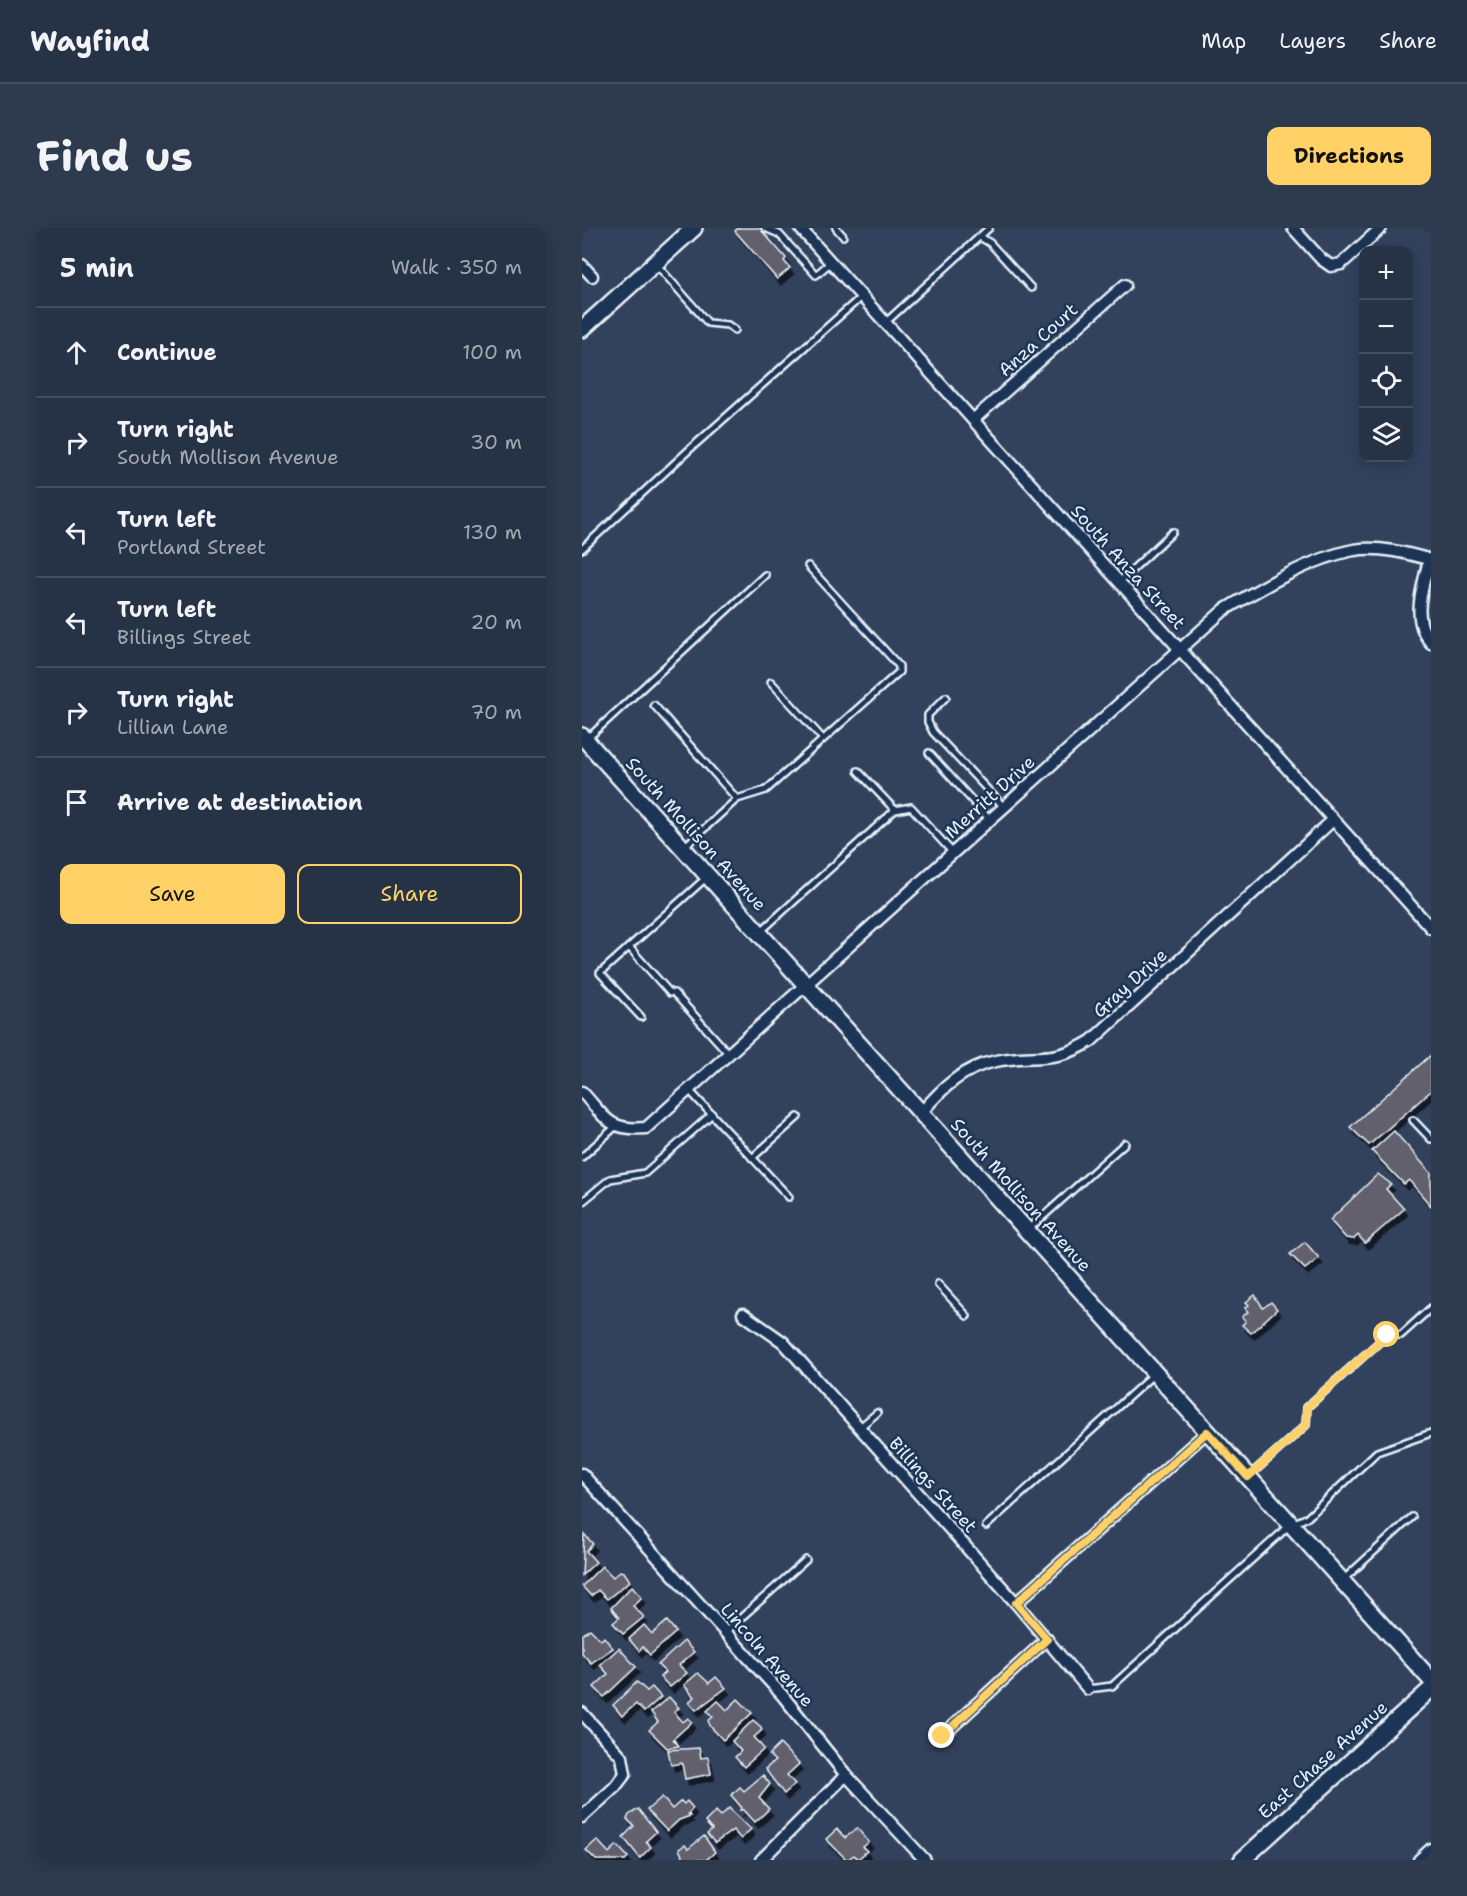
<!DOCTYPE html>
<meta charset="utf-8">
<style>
:root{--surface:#263246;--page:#2e3a4d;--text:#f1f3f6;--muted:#a4aab3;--line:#424d5f;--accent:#ffd166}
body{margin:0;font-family:"Shantell Sans",sans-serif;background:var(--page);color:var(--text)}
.controls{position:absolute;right:18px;top:18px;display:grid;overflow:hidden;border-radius:12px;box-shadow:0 3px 15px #0003}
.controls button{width:54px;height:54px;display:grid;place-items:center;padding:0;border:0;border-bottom:2px solid var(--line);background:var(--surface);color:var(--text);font:30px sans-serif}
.stop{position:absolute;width:18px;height:18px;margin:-14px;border:4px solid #ffd166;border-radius:50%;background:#fff}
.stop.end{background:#ffd166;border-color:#fff;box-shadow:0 2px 6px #0008}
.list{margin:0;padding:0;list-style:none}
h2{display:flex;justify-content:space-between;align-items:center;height:78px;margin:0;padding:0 24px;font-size:26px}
h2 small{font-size:20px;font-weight:400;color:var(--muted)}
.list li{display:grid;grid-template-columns:39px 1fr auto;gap:18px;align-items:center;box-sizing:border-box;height:90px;padding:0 24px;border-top:2px solid var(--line)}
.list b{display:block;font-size:22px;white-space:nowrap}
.list p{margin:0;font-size:20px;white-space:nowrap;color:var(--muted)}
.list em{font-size:20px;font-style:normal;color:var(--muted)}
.actions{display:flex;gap:12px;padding:18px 24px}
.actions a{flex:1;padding:14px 0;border:2px solid var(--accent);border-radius:12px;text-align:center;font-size:21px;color:var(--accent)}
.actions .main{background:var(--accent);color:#111}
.icon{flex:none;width:33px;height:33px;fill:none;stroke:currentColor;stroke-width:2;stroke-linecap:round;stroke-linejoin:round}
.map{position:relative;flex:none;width:849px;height:1632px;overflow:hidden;border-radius:12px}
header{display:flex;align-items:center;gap:36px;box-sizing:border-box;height:84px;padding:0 30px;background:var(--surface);border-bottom:2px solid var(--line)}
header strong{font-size:28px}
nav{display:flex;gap:33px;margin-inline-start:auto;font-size:21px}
.intro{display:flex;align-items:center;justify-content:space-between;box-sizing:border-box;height:144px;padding:0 36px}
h1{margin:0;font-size:42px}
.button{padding:15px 27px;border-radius:12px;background:var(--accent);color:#111;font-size:21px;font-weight:700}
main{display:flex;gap:36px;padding:0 36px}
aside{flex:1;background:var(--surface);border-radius:12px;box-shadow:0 3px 15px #0003}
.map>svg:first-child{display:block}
.building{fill:#62616c;stroke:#e8f1f8;stroke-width:1.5;filter:url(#shadow)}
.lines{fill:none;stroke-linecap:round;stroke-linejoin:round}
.lane-casing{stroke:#e8f1f8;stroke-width:10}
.street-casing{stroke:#e8f1f8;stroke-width:15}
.secondary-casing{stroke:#e8f1f8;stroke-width:20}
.lane{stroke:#1d3557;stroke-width:5}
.street{stroke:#1d3557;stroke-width:10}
.secondary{stroke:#1d3557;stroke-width:15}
.route{stroke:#ffd166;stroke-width:8}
.labels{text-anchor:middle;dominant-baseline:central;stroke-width:5;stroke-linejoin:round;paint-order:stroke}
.street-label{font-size:18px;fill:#e8f1f8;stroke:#1d3557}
</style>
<header>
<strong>Wayfind</strong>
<nav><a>Map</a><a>Layers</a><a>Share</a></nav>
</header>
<div class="intro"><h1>Find us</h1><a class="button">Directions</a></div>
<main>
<aside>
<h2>5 min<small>Walk · 350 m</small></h2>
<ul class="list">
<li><svg class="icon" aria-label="ahead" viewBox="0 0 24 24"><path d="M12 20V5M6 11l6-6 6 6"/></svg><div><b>Continue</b></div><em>100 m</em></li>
<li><svg class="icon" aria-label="right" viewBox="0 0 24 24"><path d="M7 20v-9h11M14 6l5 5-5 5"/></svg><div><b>Turn right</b><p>South Mollison Avenue</p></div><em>30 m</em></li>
<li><svg class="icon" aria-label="left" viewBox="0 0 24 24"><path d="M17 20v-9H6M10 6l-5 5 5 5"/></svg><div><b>Turn left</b><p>Portland Street</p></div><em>130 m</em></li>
<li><svg class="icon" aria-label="left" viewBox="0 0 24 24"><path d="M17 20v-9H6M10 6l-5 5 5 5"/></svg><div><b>Turn left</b><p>Billings Street</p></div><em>20 m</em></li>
<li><svg class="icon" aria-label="right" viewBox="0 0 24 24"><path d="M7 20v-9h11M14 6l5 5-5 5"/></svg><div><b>Turn right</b><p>Lillian Lane</p></div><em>70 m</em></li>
<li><svg class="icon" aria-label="arrive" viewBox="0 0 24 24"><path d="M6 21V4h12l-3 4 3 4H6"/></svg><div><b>Arrive at destination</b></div></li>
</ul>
<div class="actions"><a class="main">Save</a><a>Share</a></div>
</aside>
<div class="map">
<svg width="849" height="1632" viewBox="0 0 849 1632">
<defs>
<filter id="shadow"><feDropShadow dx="3.5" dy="6" stdDeviation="0" flood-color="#0009"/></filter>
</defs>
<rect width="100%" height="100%" fill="#32425d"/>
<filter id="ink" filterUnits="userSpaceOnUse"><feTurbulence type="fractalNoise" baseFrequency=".0167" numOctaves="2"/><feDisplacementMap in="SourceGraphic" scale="12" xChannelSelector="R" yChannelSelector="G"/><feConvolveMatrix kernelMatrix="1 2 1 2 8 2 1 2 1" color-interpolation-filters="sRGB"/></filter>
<g filter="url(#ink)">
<g class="building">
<polygon points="156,0 181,0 180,3 204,30 202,33 208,40 195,51 153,3"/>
<polygon points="849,827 849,863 787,917 768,899"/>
<polygon points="812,903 849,945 849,978 827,952 822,956 790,923"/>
<polygon points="796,946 809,956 804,961 822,981 783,1015 776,1007 772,1011 764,1010 748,992"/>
<polygon points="723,1014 737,1030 723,1041 708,1026"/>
<polygon points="673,1067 681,1080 689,1074 695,1081 669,1105 660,1097 664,1093 660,1089 666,1084 663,1080 667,1077 664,1074"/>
<polygon points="2,1306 11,1316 4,1323 14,1334 0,1347"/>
<polygon points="20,1338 31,1349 38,1343 42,1344 48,1353 25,1371 16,1362 9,1368 0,1358"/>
<polygon points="50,1358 60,1369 51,1378 62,1389 41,1406 31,1395 37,1390 29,1380"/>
<polygon points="85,1393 94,1404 68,1427 61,1419 57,1423 47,1411 62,1397 70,1406"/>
<polygon points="8,1401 19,1412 22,1409 31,1420 9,1435 0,1425 0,1407"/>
<polygon points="102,1413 112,1424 97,1437 105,1445 88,1459 78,1449 83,1444 76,1437"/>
<polygon points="37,1420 54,1439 22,1469 12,1459 26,1446 18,1437"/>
<polygon points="116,1445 127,1455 134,1449 144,1460 114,1482 107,1474 112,1469 102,1457"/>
<polygon points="55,1454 65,1463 70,1459 79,1469 62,1484 54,1476 40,1488 31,1477"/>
<polygon points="87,1469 97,1480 92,1484 101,1494 106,1490 110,1494 91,1511 97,1518 85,1520 67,1502 76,1494 69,1484"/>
<polygon points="156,1471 170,1485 141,1512 129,1499 126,1493 131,1489 125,1483 136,1473 145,1482"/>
<polygon points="171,1492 179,1499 180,1502 172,1509 182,1521 162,1539 153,1529 159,1523 150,1513"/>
<polygon points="198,1516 217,1536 205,1547 213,1556 202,1566 183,1541 193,1533 187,1527"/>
<polygon points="117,1520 119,1530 126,1529 129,1546 103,1551 100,1535 89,1537 86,1522"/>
<polygon points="181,1547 188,1556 177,1570 187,1581 173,1594 162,1582 158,1582 160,1580 149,1567 158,1559 162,1563"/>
<polygon points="80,1569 90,1581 99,1573 102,1576 105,1573 111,1580 106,1586 108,1588 97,1592 85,1603 65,1582"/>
<polygon points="147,1580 169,1601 159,1611 151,1602 133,1615 125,1606 130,1602 123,1594 134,1583 139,1588"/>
<polygon points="56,1581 74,1604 64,1613 69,1619 58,1630 41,1609 52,1598 45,1591 47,1587"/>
<polygon points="275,1600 287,1614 281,1619 285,1623 276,1631 272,1627 265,1632 244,1611 255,1601 263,1610"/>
<polygon points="122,1608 133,1624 124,1632 102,1632 97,1621 103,1617 106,1621"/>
<polygon points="15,1612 27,1625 35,1617 46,1629 43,1632 14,1632 4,1622"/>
</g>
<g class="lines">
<defs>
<g id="lane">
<polyline points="183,0 197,6 234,47 249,34"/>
<polyline points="254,0 261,8"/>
<polyline points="398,9 408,15 449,60"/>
<polyline points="74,36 126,95 146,97 153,102"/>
<polyline points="303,95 407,0"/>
<polyline points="0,321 108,221 279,69"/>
<polyline points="537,354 591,304"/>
<polyline points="189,454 241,511"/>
<polyline points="364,469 346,487 346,494 351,504 422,579"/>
<polyline points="72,477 155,571"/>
<polyline points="5,511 183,347"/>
<polyline points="347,525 408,592"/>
<polyline points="313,582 329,579 371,625"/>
<polyline points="102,619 155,571 184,562 317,444 317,438 226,338"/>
<polyline points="178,704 313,582 276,543"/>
<polyline points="47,719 88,765"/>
<polyline points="92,765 147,826"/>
<polyline points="59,789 18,745 125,649"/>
<polyline points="107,862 207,969"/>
<polyline points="831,892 849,911"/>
<polyline points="0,929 33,899"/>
<polyline points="170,930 216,889"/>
<polyline points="0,974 28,951 63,945 130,886"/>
<polyline points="446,1002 543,915"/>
<polyline points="356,1056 385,1088"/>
<polyline points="277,1200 295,1185"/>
<polyline points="667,1248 724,1197 725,1179 805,1107 819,1107 849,1080"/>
<polyline points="404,1298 572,1146"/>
<polyline points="761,1352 830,1289"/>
<polyline points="143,1404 224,1332"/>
<polyline points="506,1461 530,1458 708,1297 726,1289 795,1224 849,1205"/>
</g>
<g id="street">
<polyline points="218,0 849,700"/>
<polyline points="711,0 739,31 749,38 759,36 799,0"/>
<polyline points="0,37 10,48"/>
<polyline points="391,192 543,57"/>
<path d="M847 332C841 359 828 391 849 415"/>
<path d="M0 864C24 890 26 903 64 900L642 382C679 360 729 330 772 322 797 318 825 325 849 332"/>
<path d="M339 885C360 860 382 839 414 833 453 825 470 837 509 813L751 592"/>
<polyline points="161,1086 201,1114 434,1375 506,1461"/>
<polyline points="0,1246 201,1468 264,1547 343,1632"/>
<polyline points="434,1375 625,1204"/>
<polyline points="0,1485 40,1529 43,1546 33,1559 0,1589"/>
<polyline points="360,1508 465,1411"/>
<polyline points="179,1632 264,1547"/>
<polyline points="837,1632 849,1621"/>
</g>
<g id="secondary">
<polyline points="0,101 112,0"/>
<polyline points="0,508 849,1452"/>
<polyline points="660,1632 849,1461"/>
</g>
</defs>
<use href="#lane" class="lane-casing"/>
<use href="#street" class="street-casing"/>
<use href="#secondary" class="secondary-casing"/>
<use href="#lane" class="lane"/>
<use href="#street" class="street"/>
<use href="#secondary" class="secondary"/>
</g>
</g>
<g class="lines" filter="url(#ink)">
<polyline class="route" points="360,1508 465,1411 434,1375 625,1204 666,1249 724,1197 725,1179 805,1107"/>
</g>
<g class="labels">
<g class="street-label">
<text transform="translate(456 112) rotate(-42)">Anza Court</text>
<text transform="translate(546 339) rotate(48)">South Anza Street</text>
<text transform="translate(408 569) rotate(-42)">Merritt Drive</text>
<text transform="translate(114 606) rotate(48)">South Mollison Avenue</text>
<text transform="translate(548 755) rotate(-42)">Gray Drive</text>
<text transform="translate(439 967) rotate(48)">South Mollison Avenue</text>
<text transform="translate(351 1257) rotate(48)">Billings Street</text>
<text transform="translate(185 1427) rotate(49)">Lincoln Avenue</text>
<text transform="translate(741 1532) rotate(-42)">East Chase Avenue</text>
</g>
</g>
</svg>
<div class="controls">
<button>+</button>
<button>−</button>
<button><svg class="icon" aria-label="locate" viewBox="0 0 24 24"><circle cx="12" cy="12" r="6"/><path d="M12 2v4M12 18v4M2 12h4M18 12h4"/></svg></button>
<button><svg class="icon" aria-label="layers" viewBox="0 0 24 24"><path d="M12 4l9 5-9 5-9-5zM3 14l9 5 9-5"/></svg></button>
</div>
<div class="stop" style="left:805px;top:1107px"></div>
<div class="stop end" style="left:360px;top:1508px"></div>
</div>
</main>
